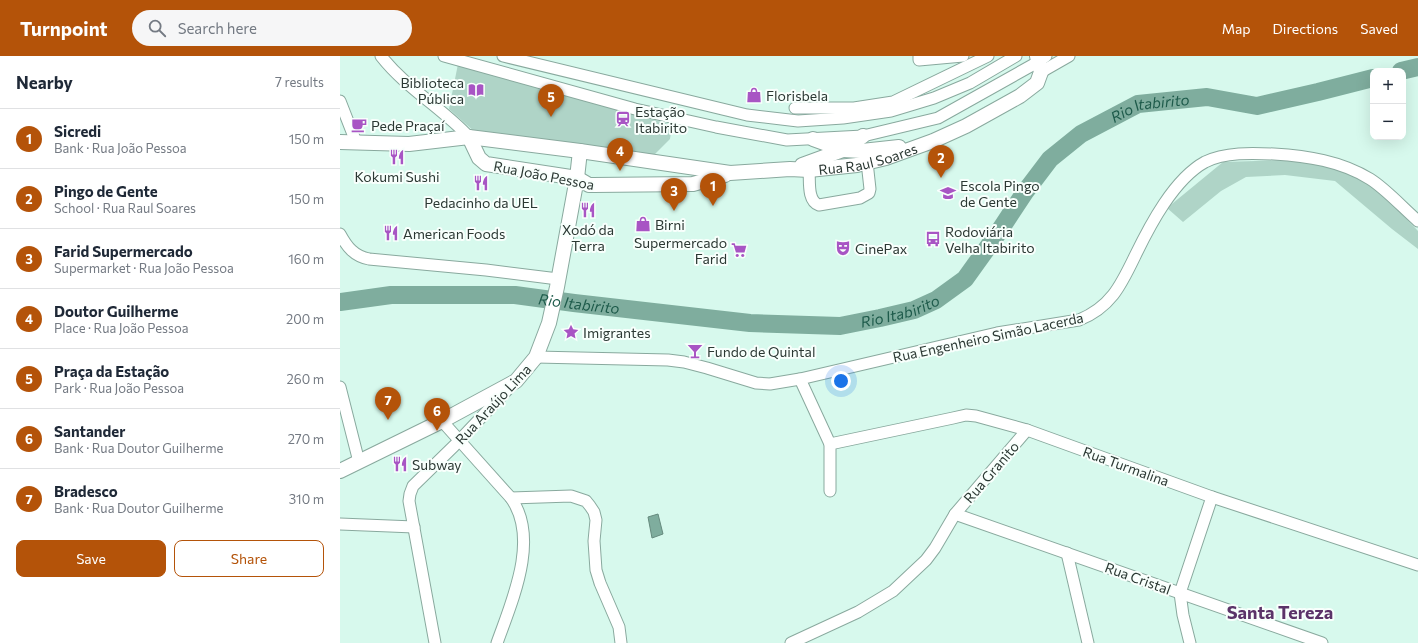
<!DOCTYPE html>
<meta charset="utf-8">
<style>
:root{--surface:#fff;--page:#f6f6f7;--text:#1f2937;--muted:#747a83;--line:#e0e1e3;--accent:#b45309}
body{margin:0;font-family:Commissioner,sans-serif;background:var(--page);color:var(--text)}
.controls{position:absolute;right:12px;top:12px;display:grid;overflow:hidden;border-radius:8px;box-shadow:0 4px 16px #0002}
.controls button{width:36px;height:36px;display:grid;place-items:center;padding:0;border:0;border-bottom:1px solid var(--line);background:var(--surface);color:var(--text);font:20px sans-serif}
.you{position:absolute;left:501px;top:325px;width:14px;height:14px;margin:-10px;border:3px solid #fff;border-radius:50%;background:#1a73e8;box-shadow:0 0 0 6px #1a73e833}
.badge{display:grid;place-items:center;width:26px;height:26px;border-radius:50%;background:var(--accent);color:#fff;font-size:13px;font-weight:700}
.pin{position:absolute;translate:-50% -33px;filter:drop-shadow(0 1px 2px #0008)}
.pin::after{content:'';position:absolute;top:21px;width:14px;height:12px;background:inherit;clip-path:polygon(0 0,100% 0,50% 100%)}
.list{margin:0;padding:0;list-style:none}
h2{display:flex;justify-content:space-between;align-items:center;height:52px;margin:0;padding:0 16px;font-size:17px}
h2 small{font-size:13px;font-weight:400;color:var(--muted)}
.list li{display:grid;grid-template-columns:26px 1fr auto;gap:12px;align-items:center;box-sizing:border-box;height:60px;padding:0 16px;border-top:1px solid var(--line)}
.list b{display:block;font-size:15px;white-space:nowrap}
.list p{margin:0;font-size:13px;white-space:nowrap;color:var(--muted)}
.list em{font-size:13px;font-style:normal;color:var(--muted)}
.actions{display:flex;gap:8px;padding:12px 16px}
.actions a{flex:1;padding:9px 0;border:1px solid var(--accent);border-radius:8px;text-align:center;font-size:14px;color:var(--accent)}
.actions .main{background:var(--accent);color:#fff}
.icon{flex:none;width:22px;height:22px;fill:none;stroke:currentColor;stroke-width:2;stroke-linecap:round;stroke-linejoin:round}
.map{position:relative;flex:none;width:1078px;height:587px;overflow:hidden}
header{display:flex;align-items:center;gap:24px;box-sizing:border-box;height:56px;padding:0 20px;background:var(--accent);color:#fff}
header strong{font-size:19px}
nav{display:flex;gap:22px;margin-inline-start:auto;font-size:14px}
.search{width:280px;height:36px;background:var(--page);display:flex;align-items:center;gap:10px;box-sizing:border-box;padding:0 14px;border-radius:22px;color:var(--muted);font-size:15px}
main{display:flex}
aside{flex:1;background:var(--surface)}
.map>svg:first-child{display:block}
.green{fill:#afd4c7}
.water{fill:#7fad9e;stroke:#668a7e}
.lines{fill:none;stroke-linecap:round;stroke-linejoin:round}
.river{stroke:#7fad9e;stroke-width:18}
.minor-casing{stroke:#89a99e;stroke-width:13}
.major-casing{stroke:#89a99e;stroke-width:16}
.minor{stroke:#fff;stroke-width:11}
.major{stroke:#fff;stroke-width:14}
.labels{text-anchor:middle;dominant-baseline:central;stroke-width:4;stroke-linejoin:round;paint-order:stroke}
.poi-label{font-size:14px;fill:#2b3833;stroke:#f8fffc;text-anchor:start}
.street-label{font-size:14px;fill:#2b3833;stroke:#f8fffc}
.water-label{font-size:15px;font-style:italic;fill:#1e5b4b;stroke:#f8fffc}
.district-label{font-size:18px;font-weight:bold;fill:#5b3369;stroke:#f8fffc}
</style>
<header>
<strong>Turnpoint</strong>
<div class="search"><svg class="icon" aria-label="search" viewBox="0 0 24 24"><circle cx="10" cy="10" r="6"/><path d="M15 15l6 6"/></svg>Search here</div>
<nav><a>Map</a><a>Directions</a><a>Saved</a></nav>
</header>
<main>
<aside>
<h2>Nearby<small>7 results</small></h2>
<ul class="list">
<li><span class="badge">1</span><div><b>Sicredi</b><p>Bank · Rua João Pessoa</p></div><em>150 m</em></li>
<li><span class="badge">2</span><div><b>Pingo de Gente</b><p>School · Rua Raul Soares</p></div><em>150 m</em></li>
<li><span class="badge">3</span><div><b>Farid Supermercado</b><p>Supermarket · Rua João Pessoa</p></div><em>160 m</em></li>
<li><span class="badge">4</span><div><b>Doutor Guilherme</b><p>Place · Rua João Pessoa</p></div><em>200 m</em></li>
<li><span class="badge">5</span><div><b>Praça da Estação</b><p>Park · Rua João Pessoa</p></div><em>260 m</em></li>
<li><span class="badge">6</span><div><b>Santander</b><p>Bank · Rua Doutor Guilherme</p></div><em>270 m</em></li>
<li><span class="badge">7</span><div><b>Bradesco</b><p>Bank · Rua Doutor Guilherme</p></div><em>310 m</em></li>
</ul>
<div class="actions"><a class="main">Save</a><a>Share</a></div>
</aside>
<div class="map">
<svg width="1078" height="587" viewBox="0 0 1078 587">
<rect width="100%" height="100%" fill="#d7f9ed"/>
<g class="green">
<polygon points="118,8 332,69 330,83 314,99 136,77 109,53"/>
<polygon points="950,104 980,107 1009,114 1039,134 1078,175 1078,193 1052,173 995,125 945,119 906,121 881,135 843,166 827,152 883,106"/>
</g>
<polygon class="water" points="318,458 323,478 312,482 308,461"/>
<g class="lines">
<g class="river">
<polyline points="1061,15 1078,11"/>
<path id="s1" d="M0 246 51 239H175L234 247 410 267 500 270 540 262 574 254 596 244 625 223 658 177 685 136 710 103 741 78 798 48 867 41 917 50 978 36 1033 22"/>
</g>
<defs>
<g id="minor">
<path d="M41 0C66 32 102 52 129 81"/>
<polyline points="104,0 295,53 376,71 447,84 523,80 598,62 698,6 706,0"/>
<polyline points="163,0 407,59 458,65 503,62 551,55 594,42 630,27 676,0"/>
<polyline points="579,0 579,4 623,0"/>
<polyline points="701,16 729,0"/>
<polyline points="0,45 16,86"/>
<polyline points="455,52 514,52 553,46 648,0"/>
<path d="M469 114C470 125 467 145 479 149L520 142 529 137 530 133 527 106"/>
<path d="M0 178C7 191 14 200 29 203L146 214 218 223"/>
<path d="M196 301 328 304 344 306 367 312 416 327 430 328 460 323 657 277 739 264C771 251 781 229 795 200 810 169 834 123 865 106 885 96 912 97 934 98 967 100 1001 105 1030 123 1046 133 1063 152 1078 165"/>
<polyline points="460,323 490,388 490,435"/>
<polyline points="0,331 19,406"/>
<path d="M102 365 171 442C200 483 172 545 157 587"/>
<polyline points="490,388 613,362 626,359 636,360 687,374 872,441 1078,509"/>
<polyline points="171,442 231,440 246,445 250,450 254,456 256,464 254,485 256,514 260,527 279,571 281,587"/>
<polyline points="615,458 982,587"/>
<polyline points="0,468 74,471"/>
<polyline points="727,497 748,587"/>
<polyline points="95,587 69,445 70,438 73,430 114,390 170,331"/>
<polyline points="451,587 518,556 553,535 586,504 595,492 615,458 687,374"/>
<polyline points="850,587 843,559 840,537 872,441"/>
</g>
<g id="major">
<polyline points="129,81 139,102 146,108 237,122 249,129 253,129 353,128 385,119"/>
<polyline points="473,83 503,94 522,95 559,91"/>
<path id="s2" d="M0 86 69 88 129 81 240 95 390 117 450 113 469 114 517 109 546 102 593 85 626 70 680 40 697 27 701 16 697 0"/>
<polyline points="462,109 503,94 523,80"/>
<polyline points="0,415 102,365 176,325 196,301 209,267 217,231 237,122 240,95"/>
</g>
</defs>
<use href="#minor" class="minor-casing"/>
<use href="#major" class="major-casing"/>
<use href="#minor" class="minor"/>
<use href="#major" class="major"/>
</g>
<defs>
<symbol id="library-bare" viewBox="-9 -9 18 18"><path d="M-6-4Q-3-5.5-.7-3.5V5Q-3 3-6 4ZM6-4Q3-5.5 .7-3.5V5Q3 3 6 4Z" fill="#a855c4" stroke="#f8fffc" stroke-width="2.5" paint-order="stroke"/></symbol>
<symbol id="shop-bare" viewBox="-9 -9 18 18"><path d="M-5-2.5h2.3a2.7 3.5 0 0 1 5.4 0H5L5.5 6h-11ZM-1.5-2.5h3a1.5 2.3 0 0 0-3 0Z" fill="#a855c4" stroke="#f8fffc" stroke-width="2.5" paint-order="stroke"/></symbol>
<symbol id="station-bare" viewBox="-9 -9 18 18"><path d="M-3-6H3Q5-6 5-4V2Q5 4 3 4L4.5 6H3L1.5 4h-3L-3 6H-4.5L-3 4Q-5 4-5 2V-4Q-5-6-3-6ZM-3.5-4v3h7v-3ZM-3.5 1v1.5H-2V1ZM2 1v1.5H3.5V1Z" fill="#a855c4" stroke="#f8fffc" stroke-width="2.5" paint-order="stroke"/></symbol>
<symbol id="cafe-bare" viewBox="-9 -9 18 18"><path d="M-5.5-4.5H6V0H3Q3 3.5 0 3.5H-2.5Q-5.5 3.5-5.5 0ZM3-3.2v2h1.7v-2ZM-6 4.5H4V6H-6Z" fill="#a855c4" stroke="#f8fffc" stroke-width="2.5" paint-order="stroke"/></symbol>
<symbol id="restaurant-bare" viewBox="-9 -9 18 18"><path d="M-5-6h1v4h1v-4h1v4h1v-4h1v5L-1.5 .5V6h-2V.5L-5-1ZM5-6V6H3V1.5H1.5Q1.5-4 5-6Z" fill="#a855c4" stroke="#f8fffc" stroke-width="2.5" paint-order="stroke"/></symbol>
<symbol id="school-bare" viewBox="-9 -9 18 18"><path d="M0-5L7-2L0 1L-7-2ZM-4 1L0 2.5L4 1V4Q0 6-4 4Z" fill="#a855c4" stroke="#f8fffc" stroke-width="2.5" paint-order="stroke"/></symbol>
<symbol id="bus-bare" viewBox="-9 -9 18 18"><path d="M-5-6H5V4H4V6H2V4H-2V6H-4V4H-5ZM-3.5-4V0h7V-4ZM-3.5 1.2v1.5H-2V1.2ZM2 1.2v1.5H3.5V1.2Z" fill="#a855c4" stroke="#f8fffc" stroke-width="2.5" paint-order="stroke"/></symbol>
<symbol id="theatre-bare" viewBox="-9 -9 18 18"><path d="M-5-5.5Q0-4 5-5.5V0Q5 5 0 6Q-5 5-5 0ZM-3.3-2.5H-1v1.5H-3.3ZM1-2.5H3.3v1.5H1ZM-2.8 1Q0 5.5 2.8 1Z" fill="#a855c4" stroke="#f8fffc" stroke-width="2.5" paint-order="stroke"/></symbol>
<symbol id="supermarket-bare" viewBox="-9 -9 18 18"><path d="M-6-5.5h2.5l.6 2H6L4.5 2H-2.5L-4.4-4H-6ZM-1.5 3.2a1.3 1.3 0 1 0 .1 0ZM3 3.2a1.3 1.3 0 1 0 .1 0Z" fill="#a855c4" stroke="#f8fffc" stroke-width="2.5" paint-order="stroke"/></symbol>
<symbol id="sight-bare" viewBox="-9 -9 18 18"><path d="M0-6L1.8-2.2L6-1.7L2.9 1.2L3.7 5.4L0 3.3L-3.7 5.4L-2.9 1.2L-6-1.7L-1.8-2.2Z" fill="#a855c4" stroke="#f8fffc" stroke-width="2.5" paint-order="stroke"/></symbol>
<symbol id="bar-bare" viewBox="-9 -9 18 18"><path d="M-6-5H6L.8 .8V4.5H3.5V6h-7V4.5H-.8V.8Z" fill="#a855c4" stroke="#f8fffc" stroke-width="2.5" paint-order="stroke"/></symbol>
</defs>
<g fill-rule="evenodd">
<use href="#library-bare" x="125" y="23" width="22" height="22"/>
<use href="#shop-bare" x="403" y="28" width="22" height="22"/>
<use href="#station-bare" x="272" y="52" width="22" height="22"/>
<use href="#cafe-bare" x="8" y="58" width="22" height="22"/>
<use href="#restaurant-bare" x="46" y="90" width="22" height="22"/>
<use href="#restaurant-bare" x="130" y="116" width="22" height="22"/>
<use href="#school-bare" x="597" y="126" width="22" height="22"/>
<use href="#restaurant-bare" x="237" y="143" width="22" height="22"/>
<use href="#shop-bare" x="292" y="157" width="22" height="22"/>
<use href="#restaurant-bare" x="40" y="166" width="22" height="22"/>
<use href="#bus-bare" x="582" y="172" width="22" height="22"/>
<use href="#theatre-bare" x="492" y="181" width="22" height="22"/>
<use href="#supermarket-bare" x="388" y="183" width="22" height="22"/>
<use href="#sight-bare" x="220" y="265" width="22" height="22"/>
<use href="#bar-bare" x="344" y="284" width="22" height="22"/>
<use href="#restaurant-bare" x="49" y="397" width="22" height="22"/>
</g>
<g class="labels">
<g class="poi-label">
<text x="124" y="26" text-anchor="end">Biblioteca<tspan x="124" dy="16">Pública</tspan></text>
<text x="426" y="39">Florisbela</text>
<text x="295" y="55">Estação<tspan x="295" dy="16">Itabirito</tspan></text>
<text x="31" y="69">Pede Praçaí</text>
<text x="57" y="120" text-anchor="middle">Kokumi Sushi</text>
<text x="620" y="129">Escola Pingo<tspan x="620" dy="16">de Gente</tspan></text>
<text x="141" y="146" text-anchor="middle">Pedacinho da UEL</text>
<text x="315" y="168">Birni</text>
<text x="248" y="173" text-anchor="middle">Xodó da<tspan x="248" dy="16">Terra</tspan></text>
<text x="605" y="175">Rodoviária<tspan x="605" dy="16">Velha Itabirito</tspan></text>
<text x="63" y="177">American Foods</text>
<text x="387" y="186" text-anchor="end">Supermercado<tspan x="387" dy="16">Farid</tspan></text>
<text x="515" y="192">CinePax</text>
<text x="243" y="276">Imigrantes</text>
<text x="367" y="295">Fundo de Quintal</text>
<text x="72" y="408">Subway</text>
</g>
<g class="street-label">
<text stroke="none"><textPath href="#s2" startOffset="532">Rua Raul Soares</textPath></text>
<text transform="translate(204 119) rotate(11)">Rua João Pessoa</text>
<text transform="translate(648 281) rotate(-12)">Rua Engenheiro Simão Lacerda</text>
<text transform="translate(153 348) rotate(-47)">Rua Araújo Lima</text>
<text transform="translate(786 410) rotate(20)">Rua Turmalina</text>
<text transform="translate(651 416) rotate(-49)">Rua Granito</text>
<text transform="translate(798 522) rotate(20)">Rua Cristal</text>
</g>
<g class="water-label">
<text stroke="none"><textPath href="#s1" startOffset="900">Rio Itabirito</textPath></text>
<text stroke="none"><textPath href="#s1" startOffset="240">Rio Itabirito</textPath></text>
<text stroke="none"><textPath href="#s1" startOffset="564">Rio Itabirito</textPath></text>
</g>
<g class="district-label">
<text x="940" y="556">Santa Tereza</text>
</g>
</g>
</svg>
<div class="controls">
<button>+</button>
<button>−</button>
</div>
<div class="you"></div>
<div class="pin badge" style="left:373px;top:150px">1</div>
<div class="pin badge" style="left:601px;top:122px">2</div>
<div class="pin badge" style="left:334px;top:155px">3</div>
<div class="pin badge" style="left:280px;top:115px">4</div>
<div class="pin badge" style="left:211px;top:61px">5</div>
<div class="pin badge" style="left:97px;top:375px">6</div>
<div class="pin badge" style="left:48px;top:364px">7</div>
</div>
</main>
